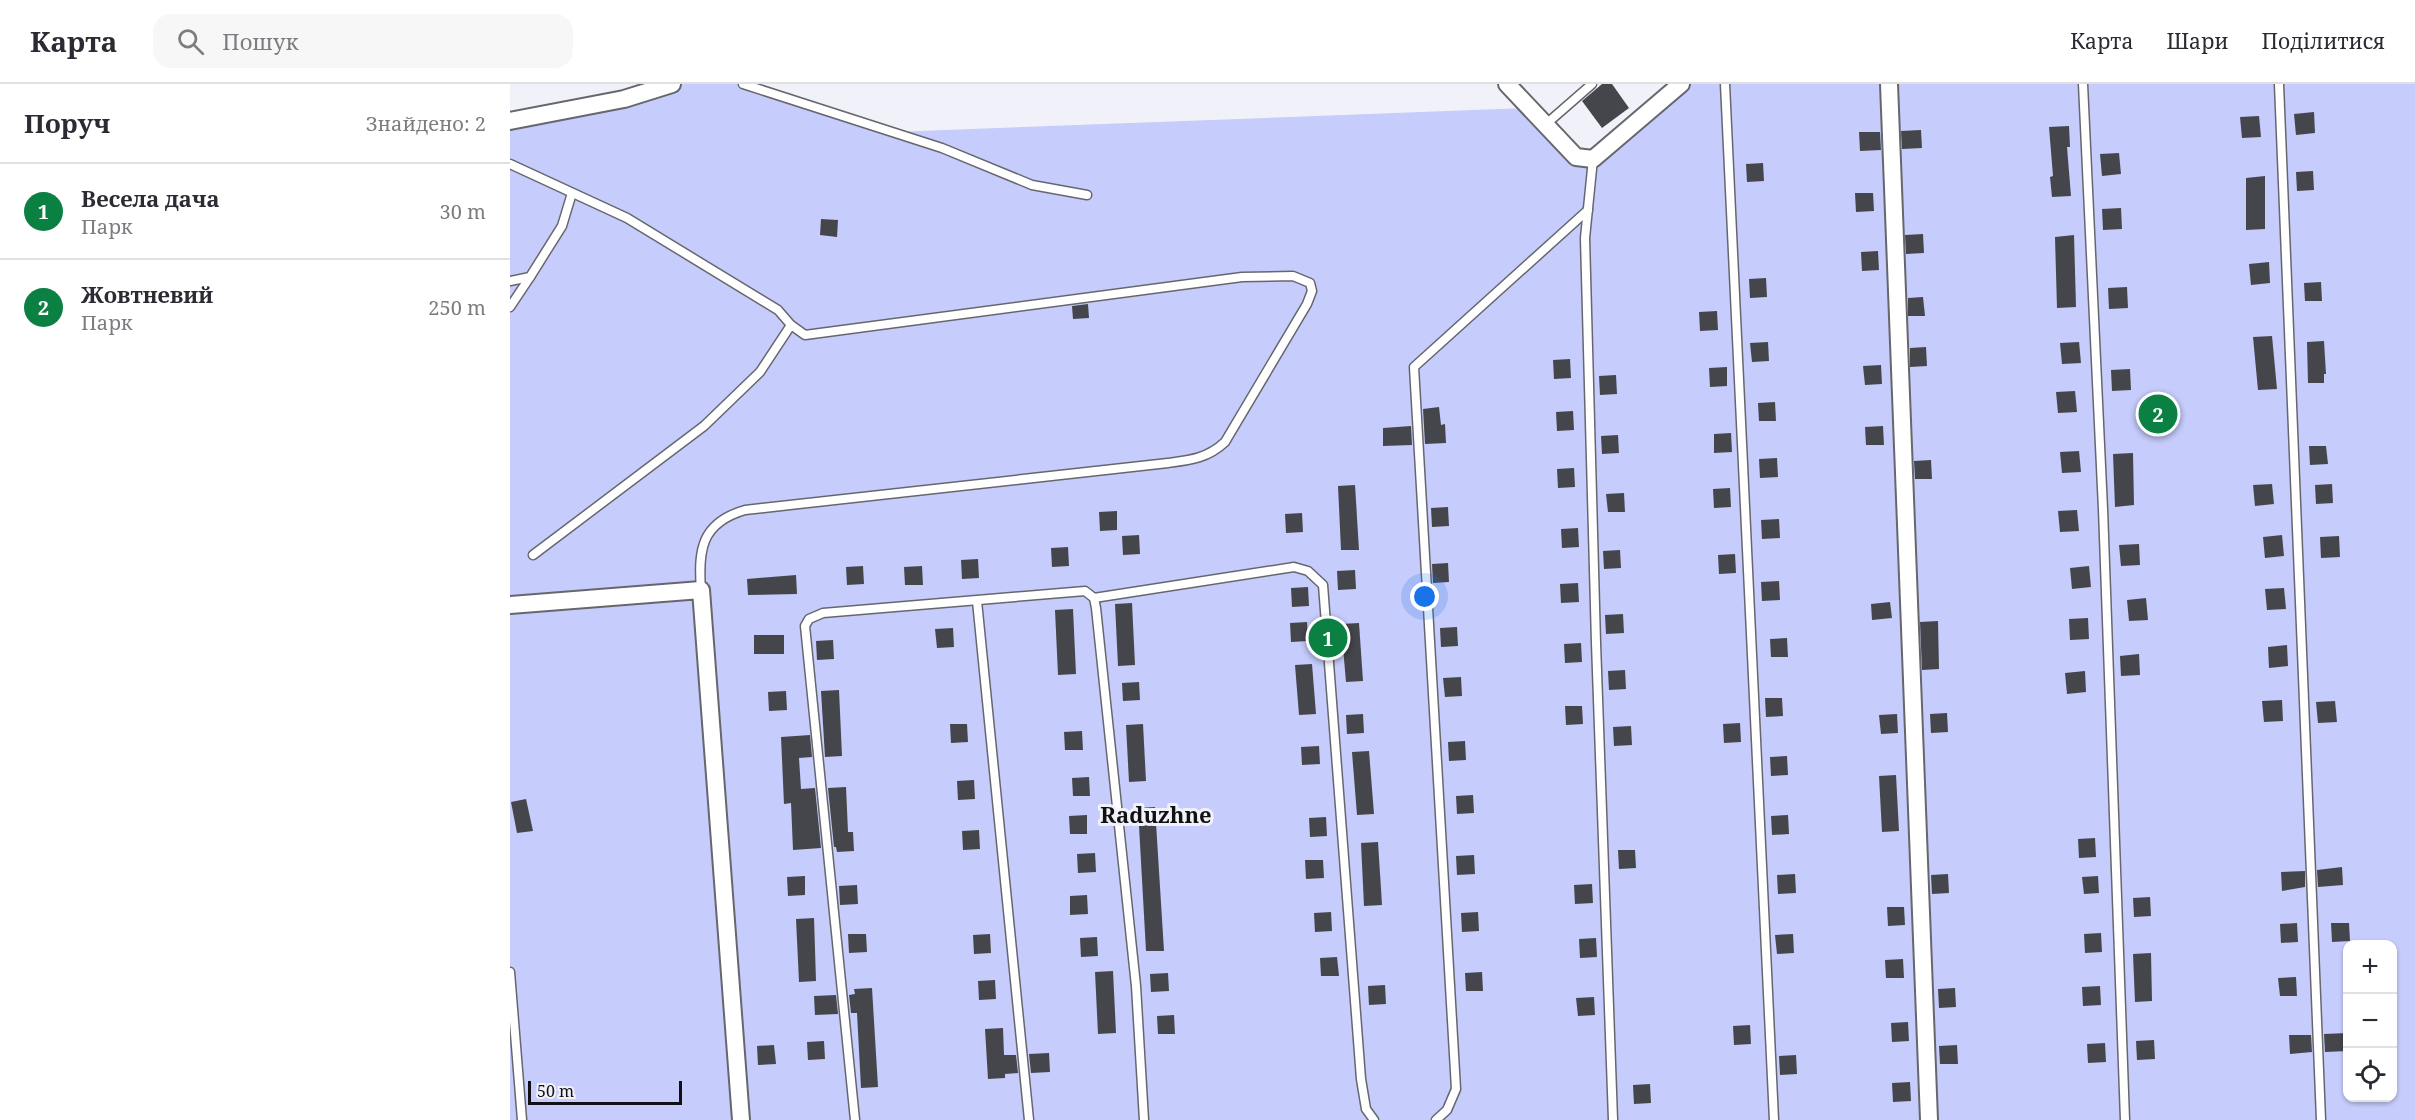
<!DOCTYPE html>
<html lang="uk">
<meta charset="utf-8">
<style>
:root{--surface:#fff;--page:#f7f7f7;--text:#2b2b33;--muted:#7c7c81;--line:#e1e1e2;--accent:#0b8043}
body{margin:0;font-family:"Noto Serif",serif;background:var(--page);color:var(--text)}
.controls{position:absolute;right:18px;bottom:18px;display:grid;overflow:hidden;border-radius:12px;box-shadow:0 2px 4px #0004}
.controls button{width:54px;height:54px;display:grid;place-items:center;padding:0;border:0;border-bottom:2px solid var(--line);background:var(--surface);color:var(--text);font:30px sans-serif}
.scale{position:absolute;left:18px;bottom:15px;width:154px;box-sizing:border-box;padding-left:6px;border:3px solid #111114;border-top:0;font-size:16px;line-height:21px;white-space:nowrap;color:#111114;-webkit-text-stroke:4px #f1f2f9;paint-order:stroke}
.you{position:absolute;left:915px;top:513px;width:21px;height:21px;margin:-15px;border:4px solid #fff;border-radius:50%;background:#1a73e8;box-shadow:0 0 0 9px #1a73e833}
.badge{display:grid;place-items:center;width:39px;height:39px;border-radius:50%;background:var(--accent);color:#fff;font-size:20px;font-weight:700}
.pin{position:absolute;translate:-50% -50%;border:3px solid #fff;box-shadow:0 2px 6px #0006}
.list{margin:0;padding:0;list-style:none}
h2{display:flex;justify-content:space-between;align-items:center;height:78px;margin:0;padding:0 24px;font-size:26px}
h2 small{font-size:20px;font-weight:400;color:var(--muted)}
.list li{display:grid;grid-template-columns:39px 1fr auto;gap:18px;align-items:center;box-sizing:border-box;height:96px;padding:0 24px;border-top:2px solid var(--line)}
.list b{display:block;font-size:22px;white-space:nowrap}
.list p{margin:0;font-size:20px;white-space:nowrap;color:var(--muted)}
.list em{font-size:20px;font-style:normal;color:var(--muted)}
.icon{flex:none;width:33px;height:33px;fill:none;stroke:currentColor;stroke-width:2;stroke-linecap:round;stroke-linejoin:round}
.map{position:relative;flex:none;width:1905px;height:1036px;overflow:hidden}
header{display:flex;align-items:center;gap:36px;box-sizing:border-box;height:84px;padding:0 30px;background:var(--surface);border-bottom:2px solid var(--line)}
header strong{font-size:28px}
nav{display:flex;gap:33px;margin-inline-start:auto;font-size:21px}
.search{width:420px;height:54px;background:var(--page);display:flex;align-items:center;gap:15px;box-sizing:border-box;padding:0 21px;border-radius:18px;color:var(--muted);font-size:22px}
main{display:flex}
aside{flex:1;background:var(--surface)}
.map>svg:first-child{display:block}
.green{fill:#c6ccfb;fill-rule:evenodd}
.building{fill:#45464c}
.lines{fill:none;stroke-linecap:round;stroke-linejoin:round}
.lane-casing{stroke:#66676d;stroke-width:11}
.street-casing{stroke:#66676d;stroke-width:20}
.lane{stroke:#fff;stroke-width:8}
.street{stroke:#fff;stroke-width:16}
.labels{text-anchor:middle;dominant-baseline:central;stroke-width:6;stroke-linejoin:round;paint-order:stroke}
.quarter-label{font-size:22px;font-weight:bold;fill:#111114;stroke:#f1f2f9}
</style>
<header>
<strong>Карта</strong>
<div class="search"><svg class="icon" aria-label="search" viewBox="0 0 24 24"><circle cx="10" cy="10" r="6"/><path d="M15 15l6 6"/></svg>Пошук</div>
<nav><a>Карта</a><a>Шари</a><a>Поділитися</a></nav>
</header>
<main>
<aside>
<h2>Поруч<small>Знайдено: 2</small></h2>
<ul class="list">
<li><span class="badge">1</span><div><b>Весела дача</b><p>Парк</p></div><em>30 m</em></li>
<li><span class="badge">2</span><div><b>Жовтневий</b><p>Парк</p></div><em>250 m</em></li>
</ul>
</aside>
<div class="map">
<svg width="1905" height="1036" viewBox="0 0 1905 1036">
<rect width="100%" height="100%" fill="#f1f2f9"/>
<path class="green" d="M162 0H233L382 48 1019 24 1043 52 1083 75 1171 0H1905V1036H0V37ZM1838 860H1882V1014H1838Z"/>
<g class="building">
<polygon points="1092,0 1102,0 1119,24 1092,44 1072,17"/>
<polygon points="1804,28 1805,49 1786,51 1784,30"/>
<polygon points="1749,32 1751,53 1732,54 1730,33"/>
<polygon points="1559,42 1560,63 1557,63 1561,112 1542,113 1540,93 1543,92 1539,43"/>
<polygon points="1411,46 1412,64 1392,65 1391,47"/>
<polygon points="1349,48 1370,48 1371,66 1350,67"/>
<polygon points="1609,69 1611,90 1592,92 1590,70"/>
<polygon points="1253,79 1254,97 1237,98 1236,80"/>
<polygon points="1803,87 1804,106 1787,107 1786,88"/>
<polygon points="1755,92 1755,145 1736,146 1736,94"/>
<polygon points="1345,109 1363,109 1364,127 1346,128"/>
<polygon points="1611,124 1612,145 1593,146 1592,125"/>
<polygon points="311,135 328,136 327,153 310,151"/>
<polygon points="1413,150 1414,169 1396,170 1395,151"/>
<polygon points="1564,151 1566,223 1547,224 1545,153"/>
<polygon points="1368,167 1369,186 1352,187 1351,168"/>
<polygon points="1759,178 1760,199 1741,201 1739,180"/>
<polygon points="1256,194 1257,213 1240,214 1239,195"/>
<polygon points="1811,198 1812,217 1795,217 1794,199"/>
<polygon points="1617,203 1618,224 1599,225 1598,204"/>
<polygon points="1413,213 1415,232 1398,232 1398,214"/>
<polygon points="578,220 579,234 563,235 562,222"/>
<polygon points="1207,227 1208,246 1190,247 1189,228"/>
<polygon points="1762,252 1767,305 1748,306 1743,253"/>
<polygon points="1814,257 1816,290 1814,290 1814,299 1798,299 1797,258"/>
<polygon points="1258,258 1259,277 1242,278 1240,259"/>
<polygon points="1569,258 1571,279 1552,280 1550,259"/>
<polygon points="1416,263 1417,282 1400,283 1400,264"/>
<polygon points="1060,275 1061,294 1044,295 1043,276"/>
<polygon points="1371,281 1372,300 1355,301 1353,282"/>
<polygon points="1217,283 1217,302 1200,303 1199,284"/>
<polygon points="1620,285 1621,306 1602,307 1601,286"/>
<polygon points="1106,291 1107,310 1090,311 1089,292"/>
<polygon points="1565,307 1567,328 1548,329 1546,308"/>
<polygon points="1265,318 1266,337 1249,337 1248,319"/>
<polygon points="929,323 931,341 935,340 936,359 915,360 913,325"/>
<polygon points="1063,327 1064,346 1047,347 1046,328"/>
<polygon points="901,342 902,361 873,362 873,344"/>
<polygon points="1373,342 1374,361 1356,361 1355,343"/>
<polygon points="1221,349 1222,368 1204,369 1204,350"/>
<polygon points="1108,351 1109,369 1092,370 1091,352"/>
<polygon points="1799,362 1816,362 1818,380 1800,381"/>
<polygon points="1569,367 1571,388 1552,389 1550,368"/>
<polygon points="1623,369 1624,421 1605,423 1603,370"/>
<polygon points="1267,374 1268,393 1250,394 1249,375"/>
<polygon points="1421,376 1422,395 1405,395 1404,377"/>
<polygon points="1064,384 1065,403 1048,404 1047,385"/>
<polygon points="1762,400 1764,420 1745,422 1743,401"/>
<polygon points="1822,400 1823,419 1806,420 1805,401"/>
<polygon points="845,401 849,466 831,466 828,402"/>
<polygon points="1220,404 1221,423 1204,424 1203,405"/>
<polygon points="1114,409 1115,428 1098,428 1096,410"/>
<polygon points="938,423 939,442 922,443 921,424"/>
<polygon points="1567,426 1569,447 1550,448 1548,427"/>
<polygon points="607,427 607,446 590,447 589,428"/>
<polygon points="792,429 793,448 776,449 775,430"/>
<polygon points="1269,435 1270,454 1252,455 1251,436"/>
<polygon points="1068,444 1069,463 1052,464 1051,445"/>
<polygon points="629,451 630,470 613,471 612,452"/>
<polygon points="1772,451 1774,472 1755,474 1753,453"/>
<polygon points="1829,452 1830,473 1811,474 1810,453"/>
<polygon points="1629,460 1630,481 1611,482 1609,461"/>
<polygon points="558,463 559,482 542,483 541,464"/>
<polygon points="1110,466 1111,484 1094,485 1093,467"/>
<polygon points="1225,470 1226,489 1209,490 1208,471"/>
<polygon points="468,475 469,494 452,495 451,476"/>
<polygon points="938,479 939,498 923,499 922,480"/>
<polygon points="353,482 354,500 337,501 336,483"/>
<polygon points="412,482 413,501 395,501 394,483"/>
<polygon points="1579,482 1581,503 1562,505 1560,484"/>
<polygon points="845,486 846,505 828,506 827,487"/>
<polygon points="286,491 287,510 238,511 237,495"/>
<polygon points="1269,497 1270,516 1252,517 1251,498"/>
<polygon points="1068,499 1069,518 1051,519 1050,500"/>
<polygon points="798,503 799,522 782,523 781,504"/>
<polygon points="1774,504 1776,525 1757,526 1755,505"/>
<polygon points="1636,514 1638,536 1619,537 1617,516"/>
<polygon points="1380,518 1382,534 1362,536 1361,520"/>
<polygon points="622,519 625,581 608,582 605,520"/>
<polygon points="563,525 566,590 548,591 545,526"/>
<polygon points="1113,530 1114,549 1096,550 1095,531"/>
<polygon points="1578,534 1579,555 1560,556 1559,535"/>
<polygon points="1428,537 1429,585 1412,586 1410,538"/>
<polygon points="797,538 798,557 781,558 780,539"/>
<polygon points="849,539 853,597 836,598 831,540"/>
<polygon points="947,543 948,562 931,563 930,544"/>
<polygon points="443,544 444,563 427,564 425,545"/>
<rect x="244" y="551" width="30" height="19"/>
<polygon points="1277,554 1278,573 1261,573 1260,555"/>
<polygon points="323,556 324,575 307,576 306,557"/>
<polygon points="1071,559 1072,578 1055,579 1054,560"/>
<polygon points="1777,561 1778,582 1759,584 1758,563"/>
<polygon points="1629,570 1630,591 1611,592 1610,572"/>
<polygon points="802,580 806,630 789,631 785,581"/>
<polygon points="1115,586 1116,605 1099,606 1098,587"/>
<polygon points="1575,587 1576,608 1557,610 1555,589"/>
<polygon points="951,593 952,612 935,613 933,594"/>
<polygon points="629,598 630,616 613,617 612,599"/>
<polygon points="329,606 332,672 315,673 311,607"/>
<polygon points="276,607 277,626 259,627 258,608"/>
<polygon points="1255,614 1272,614 1273,632 1256,633"/>
<polygon points="1772,616 1773,637 1754,638 1752,617"/>
<polygon points="1825,617 1827,638 1808,639 1806,618"/>
<polygon points="1055,622 1072,622 1073,640 1056,641"/>
<polygon points="1437,629 1438,648 1421,649 1420,630"/>
<polygon points="853,630 854,649 837,650 836,631"/>
<polygon points="1387,630 1388,649 1371,650 1369,631"/>
<polygon points="1230,639 1231,658 1214,659 1213,640"/>
<polygon points="440,640 457,640 458,658 441,659"/>
<polygon points="633,640 636,697 619,698 616,641"/>
<polygon points="1121,642 1122,661 1104,662 1103,643"/>
<polygon points="572,647 573,666 555,666 554,648"/>
<polygon points="300,651 302,673 289,674 291,705 305,704 311,764 283,766 281,719 274,720 271,653"/>
<polygon points="955,657 956,676 939,677 938,658"/>
<polygon points="809,662 810,680 792,681 791,663"/>
<polygon points="859,667 864,730 847,731 842,668"/>
<polygon points="1277,672 1278,691 1261,692 1260,673"/>
<polygon points="1386,691 1389,747 1372,748 1369,692"/>
<polygon points="579,693 580,712 563,712 562,694"/>
<polygon points="464,696 465,715 448,716 447,697"/>
<polygon points="336,703 338,748 343,748 344,767 327,768 326,763 324,763 318,704"/>
<polygon points="963,711 964,729 947,730 946,712"/>
<polygon points="16,715 23,747 7,749 1,718"/>
<polygon points="645,723 654,867 636,867 628,724"/>
<polygon points="577,731 577,750 560,750 559,732"/>
<polygon points="1278,731 1279,750 1262,751 1261,732"/>
<polygon points="816,733 817,752 800,753 799,734"/>
<polygon points="469,746 470,765 453,766 452,747"/>
<polygon points="1585,754 1586,773 1569,774 1568,755"/>
<polygon points="868,758 872,821 854,822 851,759"/>
<polygon points="1108,766 1125,766 1126,784 1109,785"/>
<polygon points="585,769 586,788 568,789 567,770"/>
<polygon points="964,771 965,790 947,791 946,772"/>
<polygon points="795,776 813,776 814,794 796,795"/>
<polygon points="1832,783 1833,801 1808,803 1807,786"/>
<polygon points="1795,787 1795,803 1772,807 1771,788"/>
<polygon points="1285,790 1286,809 1268,810 1267,791"/>
<polygon points="1438,790 1439,809 1422,810 1421,791"/>
<polygon points="295,792 295,811 278,812 277,793"/>
<polygon points="1588,792 1589,809 1574,810 1572,793"/>
<polygon points="1082,800 1083,819 1065,820 1064,801"/>
<polygon points="347,801 348,820 330,821 329,802"/>
<polygon points="577,811 578,830 560,831 560,812"/>
<polygon points="1640,813 1641,832 1624,833 1623,814"/>
<polygon points="1377,823 1394,823 1395,841 1378,842"/>
<polygon points="821,828 822,847 805,848 804,829"/>
<polygon points="968,828 969,847 952,848 951,829"/>
<polygon points="304,834 306,897 289,898 286,835"/>
<polygon points="1787,839 1788,858 1771,859 1770,840"/>
<polygon points="1821,839 1839,839 1840,857 1822,858"/>
<polygon points="1591,849 1592,868 1575,869 1574,850"/>
<polygon points="338,850 356,850 357,868 339,869"/>
<polygon points="480,850 481,869 464,870 463,851"/>
<polygon points="1283,850 1284,869 1267,870 1265,851"/>
<polygon points="587,853 588,872 571,873 570,854"/>
<polygon points="1086,854 1087,873 1070,874 1069,855"/>
<polygon points="1641,869 1642,917 1625,918 1623,870"/>
<polygon points="827,873 829,892 811,892 810,874"/>
<polygon points="1393,875 1394,894 1376,894 1375,876"/>
<polygon points="603,887 606,949 588,950 585,888"/>
<polygon points="972,888 973,907 956,907 955,889"/>
<polygon points="658,889 659,907 641,908 640,890"/>
<polygon points="1786,893 1787,912 1770,912 1768,894"/>
<polygon points="485,896 486,915 469,916 468,897"/>
<polygon points="875,901 876,920 859,921 858,902"/>
<polygon points="1590,902 1591,921 1573,922 1572,903"/>
<polygon points="362,904 368,1003 351,1004 347,929 341,929 339,911 345,910 344,905"/>
<polygon points="1445,904 1446,923 1429,924 1428,905"/>
<polygon points="326,911 328,930 305,931 304,912"/>
<polygon points="1084,913 1085,931 1068,932 1066,914"/>
<polygon points="664,931 665,950 648,950 647,932"/>
<polygon points="1398,938 1399,957 1382,958 1381,939"/>
<polygon points="1240,941 1241,960 1224,961 1223,942"/>
<polygon points="493,944 494,971 506,971 508,989 495,990 495,994 478,995 475,945"/>
<polygon points="1838,949 1838,967 1815,968 1814,950"/>
<polygon points="1779,951 1801,951 1802,968 1780,970"/>
<polygon points="1644,956 1645,975 1627,976 1626,957"/>
<polygon points="314,957 315,975 298,976 297,958"/>
<polygon points="1595,959 1596,978 1578,979 1577,960"/>
<polygon points="264,961 266,980 248,981 247,962"/>
<polygon points="1447,961 1448,980 1430,980 1429,962"/>
<polygon points="539,969 540,988 521,989 519,970"/>
<polygon points="1286,971 1287,990 1270,991 1269,972"/>
<polygon points="1400,998 1401,1017 1383,1018 1382,999"/>
<polygon points="1140,1000 1141,1019 1124,1020 1123,1001"/>
</g>
<g class="lines">
<defs>
<g id="lane">
<polyline points="233,0 432,64 522,101 577,111"/>
<polyline points="1215,0 1264,1036"/>
<polyline points="1573,0 1593,425 1615,1036"/>
<polyline points="1769,0 1811,1036"/>
<polyline points="1035,41 1082,0"/>
<polyline points="1083,75 1075,154 1086,559 1103,1036"/>
<path d="M0 80 117 134 268 226 281 241 295 251 732 193 783 192 800 199 802 207 797 220 715 358C698 374 681 376 658 379L235 426C191 439 188 466 191 506"/>
<polyline points="0,197 20,193 52,142 62,109"/>
<polyline points="0,223 20,193"/>
<polyline points="23,471 194,342 250,288 281,241"/>
<polyline points="584,514 784,483 798,487 813,501 851,995 856,1025 864,1036"/>
<polyline points="467,517 519,1036"/>
<polyline points="0,888 12,1036"/>
<polyline points="345,1036 295,542 299,535 313,529 575,507 584,514 586,524 626,902 634,1036"/>
<polyline points="926,1036 937,1026 946,1005 904,283 1078,126"/>
</g>
<g id="street">
<polyline points="997,0 1066,73 1083,75 1171,0"/>
<polyline points="1379,0 1419,1036"/>
<polyline points="0,37 114,15 162,0"/>
<polyline points="0,521 191,506 231,1036"/>
</g>
</defs>
<use href="#lane" class="lane-casing"/>
<use href="#street" class="street-casing"/>
<use href="#lane" class="lane"/>
<use href="#street" class="street"/>
</g>
<g class="labels">
<g class="quarter-label">
<text x="646" y="730">Raduzhne</text>
</g>
</g>
</svg>
<div class="controls">
<button>+</button>
<button>−</button>
<button><svg class="icon" aria-label="locate" viewBox="0 0 24 24"><circle cx="12" cy="12" r="6"/><path d="M12 2v4M12 18v4M2 12h4M18 12h4"/></svg></button>
</div>
<div class="scale">50 m</div>
<div class="you"></div>
<div class="pin badge" style="left:818px;top:554px">1</div>
<div class="pin badge" style="left:1648px;top:330px">2</div>
</div>
</main>
